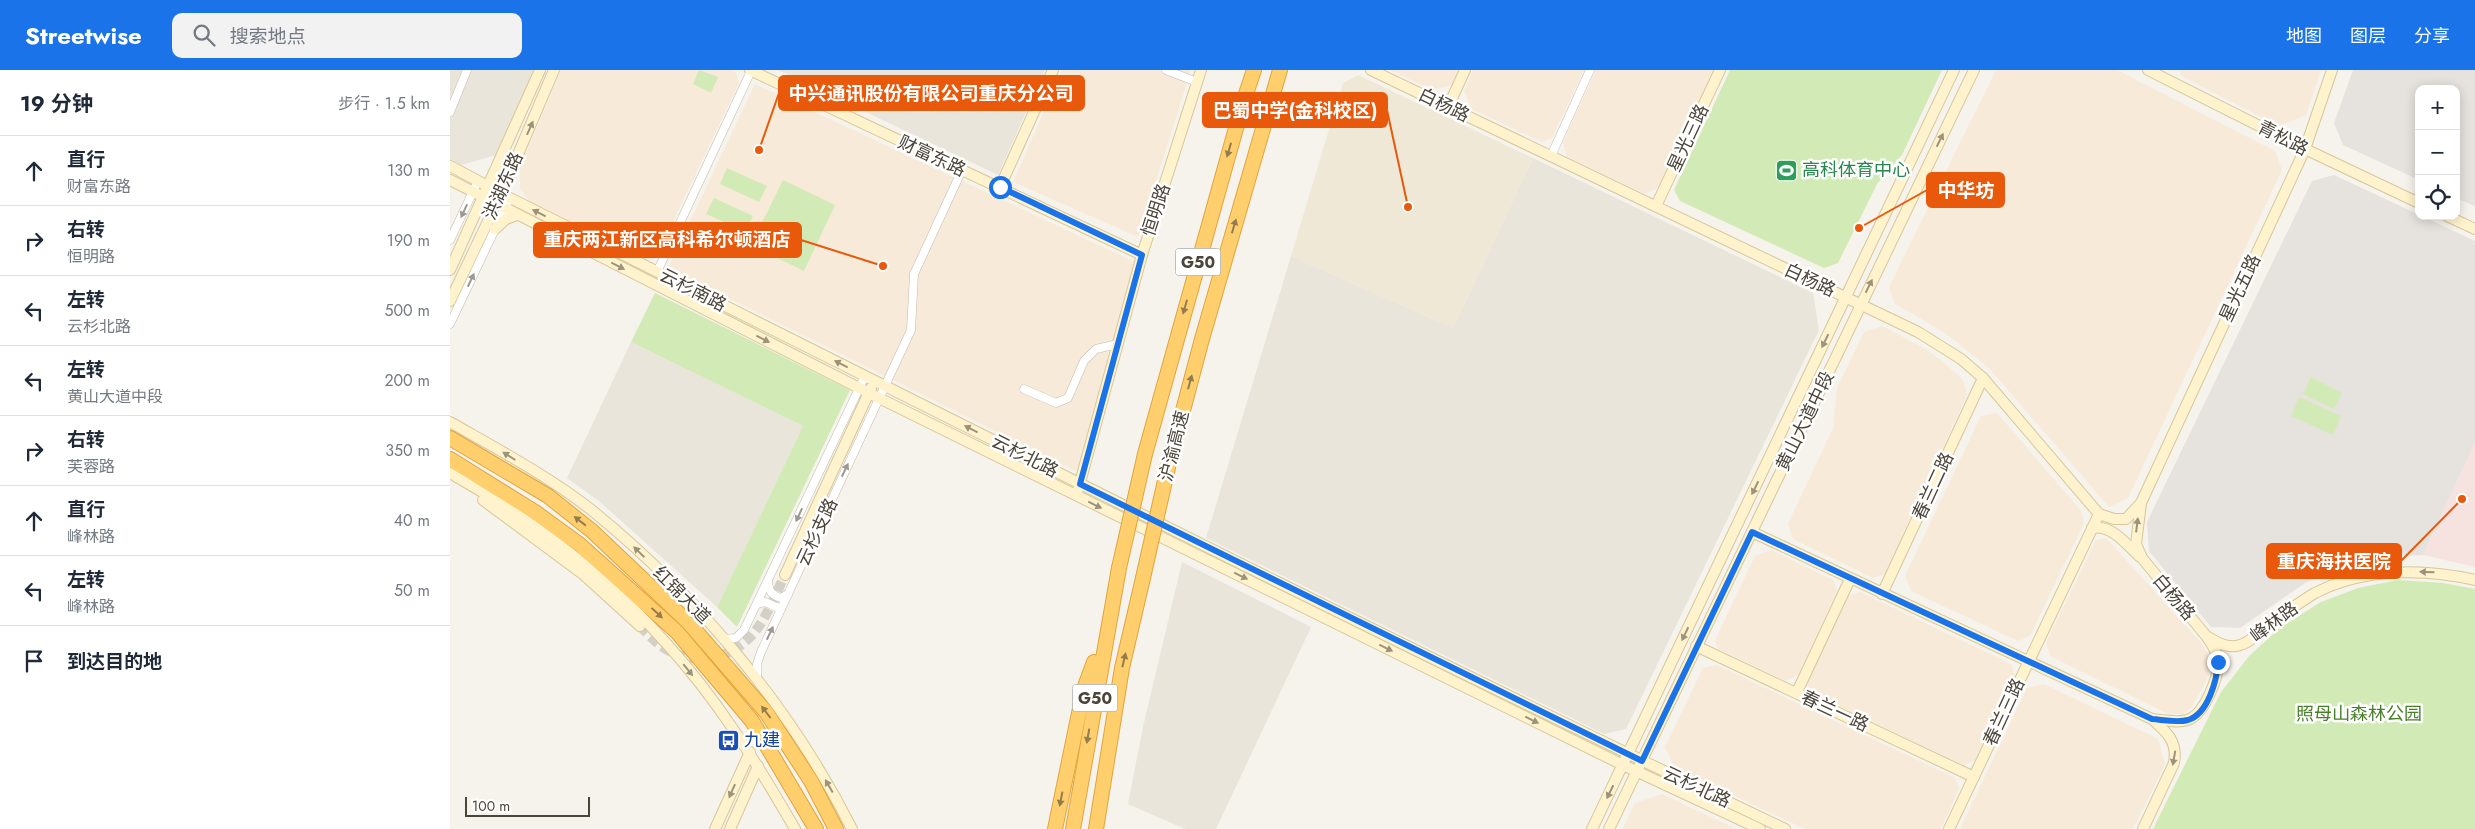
<!DOCTYPE html>
<html lang="zh">
<meta charset="utf-8">
<style>
:root{--surface:#fff;--page:#f2f2f3;--text:#1f2937;--muted:#747a83;--line:#e0e1e3;--accent:#1a73e8}
body{margin:0;font-family:Jost,"Noto Sans SC",sans-serif;background:var(--page);color:var(--text)}
.controls{position:absolute;right:15px;top:15px;display:grid;overflow:hidden;border-radius:10px;box-shadow:0 2px 12px #0003}
.controls button{width:45px;height:45px;display:grid;place-items:center;padding:0;border:0;border-bottom:1px solid var(--line);background:var(--surface);color:var(--text);font:25px sans-serif}
.scale{position:absolute;left:15px;bottom:12px;width:125px;box-sizing:border-box;padding-left:5px;border:2px solid #4b4439;border-top:0;font-size:14px;line-height:18px;white-space:nowrap;color:#4b4439;-webkit-text-stroke:4px #fff;paint-order:stroke}
.stop{position:absolute;width:15px;height:15px;margin:-11px;border:4px solid #1a73e8;border-radius:50%;background:#fff}
.stop.end{background:#1a73e8;border-color:#fff;box-shadow:0 1px 5px #0008}
.list{margin:0;padding:0;list-style:none}
h2{display:flex;justify-content:space-between;align-items:center;height:65px;margin:0;padding:0 20px;font-size:21px}
h2 small{font-size:16px;font-weight:400;color:var(--muted)}
.list li{display:grid;grid-template-columns:32px 1fr auto;gap:15px;align-items:center;box-sizing:border-box;height:70px;padding:0 20px;border-top:1px solid var(--line)}
.list b{display:block;font-size:19px;white-space:nowrap}
.list p{margin:0;font-size:16px;white-space:nowrap;color:var(--muted)}
.list em{font-size:16px;font-style:normal;color:var(--muted)}
.icon{flex:none;width:28px;height:28px;fill:none;stroke:currentColor;stroke-width:2;stroke-linecap:round;stroke-linejoin:round}
.map{position:relative;flex:none;width:2025px;height:759px;overflow:hidden}
header{display:flex;align-items:center;gap:30px;box-sizing:border-box;height:70px;padding:0 25px;background:var(--accent);color:#fff}
header strong{font-size:24px}
nav{display:flex;gap:28px;margin-inline-start:auto;font-size:18px}
.search{width:350px;height:45px;background:var(--page);display:flex;align-items:center;gap:12px;box-sizing:border-box;padding:0 18px;border-radius:10px;color:var(--muted);font-size:19px}
main{display:flex}
aside{flex:1;background:var(--surface)}
.map>svg:first-child{display:block}
.residential{fill:#eae5da}
.commercial{fill:#f7ead8}
.industrial{fill:#e6e2dd}
.education{fill:#efe8d6}
.medical{fill:#f6e3e0}
.green{fill:#d2eab5}
.lines{fill:none;stroke-linecap:round;stroke-linejoin:round}
.secondary-tunnel{stroke:#d4d0c8;stroke-width:10;stroke-dasharray:10 5;stroke-linecap:butt}
.street-casing{stroke:#c2bbae;stroke-width:9}
.secondary-casing{stroke:#d6c79b;stroke-width:12}
.highway-casing{stroke:#e0a43c;stroke-width:16}
.street{stroke:#fff;stroke-width:8}
.secondary{stroke:#fff3cd;stroke-width:10}
.highway{stroke:#ffcf6e;stroke-width:14}
.highway-bridge-casing{stroke:#e0a43c;stroke-width:16;stroke-linecap:butt}
.highway-bridge{stroke:#ffcf6e;stroke-width:14}
.oneway{fill:#9c937c}
.oneway2{fill:#937c4e}
.oneway3{fill:#9c9892}
.route{stroke:#1a73e8;stroke-width:6}
.labels{text-anchor:middle;dominant-baseline:central;stroke-width:5;stroke-linejoin:round;paint-order:stroke}
.shield{fill:#fff;stroke:#817c74;stroke-width:1}
.shield-label{font-size:16px;font-weight:bold;fill:#4b4439}
.street-label{font-size:18px;fill:#4b4439;stroke:#fff}
.leisure-label{font-size:18px;fill:#27864d;stroke:#fff;text-anchor:start}
.park-label{font-size:18px;fill:#4a7f2a;stroke:#fff}
.transit-label{font-size:18px;fill:#164399;stroke:#fff;text-anchor:start}
.leader{fill:none;stroke:#e8590c;stroke-width:2}
.callout-dot{fill:#e8590c;stroke:#fff;stroke-width:2}
.callout{fill:#e8590c;stroke:#e8590c;stroke-width:2}
.callout-label{font-size:19px;text-anchor:middle;font-weight:bold;fill:#fff}
</style>
<header>
<strong>Streetwise</strong>
<div class="search"><svg class="icon" aria-label="search" viewBox="0 0 24 24"><circle cx="10" cy="10" r="6"/><path d="M15 15l6 6"/></svg>搜索地点</div>
<nav><a>地图</a><a>图层</a><a>分享</a></nav>
</header>
<main>
<aside>
<h2>19 分钟<small>步行 · 1.5 km</small></h2>
<ul class="list">
<li><svg class="icon" aria-label="ahead" viewBox="0 0 24 24"><path d="M12 20V5M6 11l6-6 6 6"/></svg><div><b>直行</b><p>财富东路</p></div><em>130 m</em></li>
<li><svg class="icon" aria-label="right" viewBox="0 0 24 24"><path d="M7 20v-9h11M14 6l5 5-5 5"/></svg><div><b>右转</b><p>恒明路</p></div><em>190 m</em></li>
<li><svg class="icon" aria-label="left" viewBox="0 0 24 24"><path d="M17 20v-9H6M10 6l-5 5 5 5"/></svg><div><b>左转</b><p>云杉北路</p></div><em>500 m</em></li>
<li><svg class="icon" aria-label="left" viewBox="0 0 24 24"><path d="M17 20v-9H6M10 6l-5 5 5 5"/></svg><div><b>左转</b><p>黄山大道中段</p></div><em>200 m</em></li>
<li><svg class="icon" aria-label="right" viewBox="0 0 24 24"><path d="M7 20v-9h11M14 6l5 5-5 5"/></svg><div><b>右转</b><p>芙蓉路</p></div><em>350 m</em></li>
<li><svg class="icon" aria-label="ahead" viewBox="0 0 24 24"><path d="M12 20V5M6 11l6-6 6 6"/></svg><div><b>直行</b><p>峰林路</p></div><em>40 m</em></li>
<li><svg class="icon" aria-label="left" viewBox="0 0 24 24"><path d="M17 20v-9H6M10 6l-5 5 5 5"/></svg><div><b>左转</b><p>峰林路</p></div><em>50 m</em></li>
<li><svg class="icon" aria-label="arrive" viewBox="0 0 24 24"><path d="M6 21V4h12l-3 4 3 4H6"/></svg><div><b>到达目的地</b></div></li>
</ul>
</aside>
<div class="map">
<svg width="2025" height="759" viewBox="0 0 2025 759">
<rect width="100%" height="100%" fill="#f6f3ec"/>
<g class="residential">
<polygon points="0,0 84,0 46,85 11,95 0,89"/>
<polygon points="328,0 595,0 548,105"/>
<polygon points="1083,88 1363,223 1369,260 1176,659 1154,664 756,468 841,186 1003,258"/>
<polygon points="181,272 353,356 267,537 149,431 117,408"/>
<polygon points="732,492 861,557 766,759 735,759 678,734 693,657"/>
</g>
<g class="commercial">
<polygon points="111,0 281,0 286,2 289,13 206,187 196,190 80,132 70,119 70,98"/>
<polygon points="612,0 741,0 688,167 563,112"/>
<polygon points="940,0 1008,0 1002,15 982,20"/>
<polygon points="1023,0 1134,0 1102,68 1092,72 1022,39 1014,21"/>
<polygon points="1146,0 1264,0 1209,117 1195,124 1117,87 1113,72"/>
<polygon points="1546,0 1667,0 1825,81 1832,100 1678,428 1659,437 1539,298 1495,263 1444,233 1439,217"/>
<polygon points="1729,0 1871,0 1856,45 1829,56 1731,6"/>
<polygon points="305,14 685,192 628,402 218,198"/>
<polygon points="1432,256 1476,279 1492,291 1513,310 1517,325 1435,504 1423,508 1343,469 1338,454 1383,358 1387,318 1414,262"/>
<polygon points="1547,343 1631,441 1634,453 1580,566 1568,571 1461,521 1455,506 1531,346"/>
<polygon points="1656,468 1753,575 1758,584 1759,600 1756,611 1741,638 1733,644 1718,644 1600,586 1596,573 1646,470"/>
<polygon points="1321,480 1383,510 1387,521 1348,605 1336,611 1268,579 1265,570 1305,486"/>
<polygon points="1410,522 1561,594 1565,606 1525,690 1514,695 1360,623 1357,612 1397,526"/>
<polygon points="1267,595 1505,708 1509,719 1491,759 1355,759 1224,697 1215,677 1253,598"/>
<polygon points="1594,614 1708,669 1715,694 1683,759 1510,759 1577,618"/>
<polygon points="1212,724 1286,759 1173,759 1185,733"/>
</g>
<g class="industrial">
<polygon points="1903,0 2025,0 2025,136 2006,128 2006,19 1969,19 1969,110 1893,75 1884,53"/>
<polygon points="1884,105 2025,171 2025,373 1973,485 1943,486 1884,500 1855,513 1790,558 1761,557 1699,481 1697,452 1862,111"/>
</g>
<polygon class="education" points="908,5 1083,88 1003,258 841,186 893,13"/>
<polygon class="medical" points="2025,373 2025,497 1973,485"/>
<g class="green">
<polygon points="249,0 268,7 261,23 243,14"/>
<polygon points="1280,0 1492,0 1452,85 1427,114 1388,193 1374,198 1230,131 1224,120"/>
<polygon points="277,98 317,116 309,132 270,114"/>
<polygon points="333,110 385,135 354,201 301,175"/>
<polygon points="264,128 303,146 296,162 256,144"/>
<polygon points="205,223 400,320 287,557 267,537 353,356 181,272"/>
<polygon points="1861,307 1892,323 1884,339 1853,324"/>
<polygon points="1849,327 1891,346 1883,365 1841,346"/>
<polygon points="1948,510 1993,513 2025,519 2025,759 1703,759 1771,622 1800,585 1831,557 1871,532 1908,518"/>
</g>
<g class="lines">
<path class="secondary-tunnel" d="M190 556C197 563 204 571 213 577 239 595 276 591 298 569 314 555 325 525 335 505"/>
<defs>
<g id="street">
<polyline points="716,0 747,12"/>
<polyline points="0,42 17,0"/>
<polyline points="1101,86 1140,0"/>
<polyline points="0,170 28,111"/>
<polyline points="207,202 301,1"/>
<polyline points="0,254 57,134"/>
<polyline points="574,319 606,333 618,328 634,291 646,279 668,274"/>
<path d="M318 512C319 521 321 525 331 528L338 524"/>
<polyline points="307,534 315,532 331,539"/>
<polyline points="273,569 286,568 294,560 415,306"/>
<polyline points="307,609 307,594 311,582 461,260 464,204 512,100"/>
</g>
<g id="secondary">
<polyline points="300,0 692,185"/>
<path d="M921 0 1468 262 1511 289 1533 308 1649 444 1664 449H1676L1691 433 1686 474 1692 488 1757 567C1762 574 1767 582 1768 591 1769 607 1755 642 1740 649 1729 654 1714 650 1702 649"/>
<polyline points="1698,0 1855,79 1969,133"/>
<polyline points="998,37 1015,0"/>
<path d="M0 96 60 128C484 340 907 555 1335 759"/>
<polyline points="0,110 429,328 1173,695 1310,759"/>
<polyline points="550,117 603,0"/>
<polyline points="1206,136 1270,0"/>
<polyline points="1997,146 2025,159"/>
<polyline points="45,159 56,149 67,145"/>
<polyline points="0,200 90,0"/>
<polyline points="0,231 51,124 104,0"/>
<path d="M0 352C49 380 100 407 144 442 249 528 341 638 402 759"/>
<path d="M0 403C80 448 155 504 216 573 267 629 307 693 345 759"/>
<polyline points="628,420 692,185 751,0"/>
<polyline points="33,430 134,505 190,556"/>
<polyline points="1691,433 1855,79 1882,0"/>
<path d="M1642 458C1661 454 1676 474 1689 486"/>
<path d="M1302 462 1702 649C1717 662 1728 672 1724 693L1693 759"/>
<polyline points="335,505 421,318"/>
<polyline points="1432,524 1533,308"/>
<path d="M1758 567C1767 573 1779 579 1790 575 1805 571 1822 550 1836 542 1845 536 1855 529 1865 523 1914 498 1973 498 2025 510"/>
<polyline points="1246,576 1524,707"/>
<polyline points="1347,622 1400,509"/>
<polyline points="265,759 300,682"/>
<polyline points="280,759 308,696"/>
<polyline points="1142,759 1504,0"/>
<polyline points="1159,759 1524,0"/>
<polyline points="1499,759 1649,444"/>
</g>
<g id="highway">
<polyline points="0,368 98,426 142,461 238,552 316,642 361,711 386,759"/>
<polyline points="695,384 793,33 804,0"/>
<polyline points="0,389 85,442 129,474 227,562 302,651 366,759"/>
<polyline points="719,393 752,269 830,0"/>
<polyline points="605,759 634,619 644,592"/>
<polyline points="623,759 669,498"/>
<polyline points="646,759 672,598 693,508"/>
</g>
</defs>
<use href="#street" class="street-casing"/>
<use href="#secondary" class="secondary-casing"/>
<use href="#highway" class="highway-casing"/>
<use href="#street" class="street"/>
<use href="#secondary" class="secondary"/>
<use href="#highway" class="highway"/>
<defs>
<g id="highway-bridge">
<polyline points="669,498 695,384"/>
<polyline points="693,508 719,393"/>
</g>
</defs>
<use href="#highway-bridge" class="highway-bridge-casing"/>
<use href="#highway-bridge" class="highway-bridge"/>
</g>
<defs><path id="oneway-solid" d="M-6-.8H1V-3.2L6.5 0L1 3.2V.8H-6Z" transform="scale(1.25)"/></defs>
<g class="oneway">
<use href="#oneway-solid" transform="translate(80 58) rotate(-66)"/>
<use href="#oneway-solid" transform="translate(1490 70) rotate(-64)"/>
<use href="#oneway-solid" transform="translate(89 143) rotate(-153)"/>
<use href="#oneway-solid" transform="translate(168 196) rotate(27)"/>
<use href="#oneway-solid" transform="translate(1419 216) rotate(-64)"/>
<use href="#oneway-solid" transform="translate(313 269) rotate(27)"/>
<use href="#oneway-solid" transform="translate(1375 271) rotate(116)"/>
<use href="#oneway-solid" transform="translate(391 294) rotate(-153)"/>
<use href="#oneway-solid" transform="translate(521 359) rotate(-153)"/>
<use href="#oneway-solid" transform="translate(59 386) rotate(-148)"/>
<use href="#oneway-solid" transform="translate(1305 418) rotate(116)"/>
<use href="#oneway-solid" transform="translate(645 435) rotate(26)"/>
<use href="#oneway-solid" transform="translate(1687 455) rotate(-83)"/>
<use href="#oneway-solid" transform="translate(189 482) rotate(-136)"/>
<use href="#oneway-solid" transform="translate(1977 502) rotate(-178)"/>
<use href="#oneway-solid" transform="translate(791 506) rotate(26)"/>
<use href="#oneway-solid" transform="translate(1235 564) rotate(116)"/>
<use href="#oneway-solid" transform="translate(936 578) rotate(26)"/>
<use href="#oneway-solid" transform="translate(238 600) rotate(51)"/>
<use href="#oneway-solid" transform="translate(1082 650) rotate(26)"/>
<use href="#oneway-solid" transform="translate(1724 688) rotate(100)"/>
<use href="#oneway-solid" transform="translate(379 716) rotate(-120)"/>
<use href="#oneway-solid" transform="translate(282 721) rotate(114)"/>
<use href="#oneway-solid" transform="translate(1160 722) rotate(116)"/>
</g>
<g class="oneway2">
<use href="#oneway-solid" transform="translate(779 80) rotate(106)"/>
<use href="#oneway-solid" transform="translate(784 156) rotate(-74)"/>
<use href="#oneway-solid" transform="translate(735 237) rotate(106)"/>
<use href="#oneway-solid" transform="translate(740 312) rotate(-75)"/>
<use href="#oneway-solid" transform="translate(130 451) rotate(-142)"/>
<use href="#oneway-solid" transform="translate(207 543) rotate(43)"/>
<use href="#oneway-solid" transform="translate(674 590) rotate(-77)"/>
<use href="#oneway-solid" transform="translate(316 642) rotate(-127)"/>
<use href="#oneway-solid" transform="translate(638 666) rotate(100)"/>
<use href="#oneway-solid" transform="translate(611 729) rotate(101)"/>
</g>
<g class="oneway3">
<use href="#oneway-solid" transform="translate(14 141) rotate(115)"/>
<use href="#oneway-solid" transform="translate(21 210) rotate(-65)"/>
<use href="#oneway-solid" transform="translate(395 400) rotate(-65)"/>
<use href="#oneway-solid" transform="translate(349 445) rotate(115)"/>
<use href="#oneway-solid" transform="translate(320 563) rotate(-65)"/>
</g>
<g class="lines">
<path class="route" d="M550 117 692 185 630 414 1192 691 1302 462 1702 649C1714 650 1727 653 1738 650 1758 644 1767 610 1768 592"/>
</g>
<defs>
<symbol id="stadium-square" viewBox="-11 -11 22 22"><rect x="-9" y="-9" width="18" height="18" rx="4" fill="#2e9e5b" stroke="#fff"/><path d="M0-5a6.5 5 0 1 0 0 10a6.5 5 0 1 0 0-10ZM-3.5-1.8h7v3.6h-7Z" fill="#fff"/></symbol>
<symbol id="bus-square" viewBox="-11 -11 22 22"><rect x="-9" y="-9" width="18" height="18" rx="4" fill="#1a4fb4" stroke="#fff"/><path d="M-5-6H5V4H4V6H2V4H-2V6H-4V4H-5ZM-3.5-4V0h7V-4ZM-3.5 1.2v1.5H-2V1.2ZM2 1.2v1.5H3.5V1.2Z" fill="#fff"/></symbol>
</defs>
<g fill-rule="evenodd">
<use href="#stadium-square" x="1324" y="88" width="25" height="25"/>
<use href="#bus-square" x="266" y="658" width="25" height="25"/>
</g>
<g class="labels">
<g class="shield">
<rect x="725.5" y="178.5" width="45" height="27" rx="4"/>
<rect x="622.5" y="614.5" width="45" height="27" rx="4"/>
</g>
<g class="shield-label">
<text x="748" y="192">G50</text>
<text x="645" y="628">G50</text>
</g>
<g class="street-label">
<text transform="translate(994 35) rotate(26)">白杨路</text>
<text transform="translate(1238 68) rotate(-65)">星光三路</text>
<text transform="translate(1833 68) rotate(27)">青松路</text>
<text transform="translate(482 86) rotate(25)">财富东路</text>
<text transform="translate(53 116) rotate(-66)">洪湖东路</text>
<text transform="translate(706 140) rotate(-72)">恒明路</text>
<text transform="translate(1360 210) rotate(25)">白杨路</text>
<text transform="translate(1790 218) rotate(-65)">星光五路</text>
<text transform="translate(243 220) rotate(27)">云杉南路</text>
<text transform="translate(1355 351) rotate(-64)">黄山大道中段</text>
<text transform="translate(724 376) rotate(-76)">沪渝高速</text>
<text transform="translate(575 386) rotate(27)">云杉北路</text>
<text transform="translate(1483 416) rotate(-65)">春兰二路</text>
<text transform="translate(367 462) rotate(-65)">云杉支路</text>
<text transform="translate(232 525) rotate(45)">红锦大道</text>
<text transform="translate(1724 527) rotate(50)">白杨路</text>
<text transform="translate(1824 552) rotate(-36)">峰林路</text>
<text transform="translate(1385 641) rotate(25)">春兰一路</text>
<text transform="translate(1554 642) rotate(-65)">春兰三路</text>
<text transform="translate(1247 717) rotate(25)">云杉北路</text>
</g>
<g class="leisure-label">
<text x="1352" y="100">高科体育中心</text>
</g>
<g class="park-label">
<text x="1909" y="644">照母山森林公园</text>
</g>
<g class="transit-label">
<text x="294" y="670">九建</text>
</g>
</g>
<path class="leader" d="M309 80L329 23M958 137L937 40M1409 158L1477 120M433 196L351 170M2012 429L1951 491"/>
<g class="callout-dot">
<circle cx="309" cy="80" r="5"/>
<circle cx="958" cy="137" r="5"/>
<circle cx="1409" cy="158" r="5"/>
<circle cx="433" cy="196" r="5"/>
<circle cx="2012" cy="429" r="5"/>
</g>
<g class="callout">
<rect x="329" y="6" width="305" height="34" rx="5"/>
<rect x="753" y="23" width="184" height="34" rx="5"/>
<rect x="1477" y="103" width="77" height="34" rx="5"/>
<rect x="84" y="153" width="267" height="34" rx="5"/>
<rect x="1817" y="474" width="134" height="34" rx="5"/>
</g>
<g class="callout-label">
<text x="481" y="30">中兴通讯股份有限公司重庆分公司</text>
<text x="845" y="47">巴蜀中学(金科校区)</text>
<text x="1516" y="127">中华坊</text>
<text x="217" y="176">重庆两江新区高科希尔顿酒店</text>
<text x="1884" y="498">重庆海扶医院</text>
</g>
</svg>
<div class="controls">
<button>+</button>
<button>−</button>
<button><svg class="icon" aria-label="locate" viewBox="0 0 24 24"><circle cx="12" cy="12" r="6"/><path d="M12 2v4M12 18v4M2 12h4M18 12h4"/></svg></button>
</div>
<div class="scale">100 m</div>
<div class="stop" style="left:550px;top:117px"></div>
<div class="stop end" style="left:1768px;top:592px"></div>
</div>
</main>
